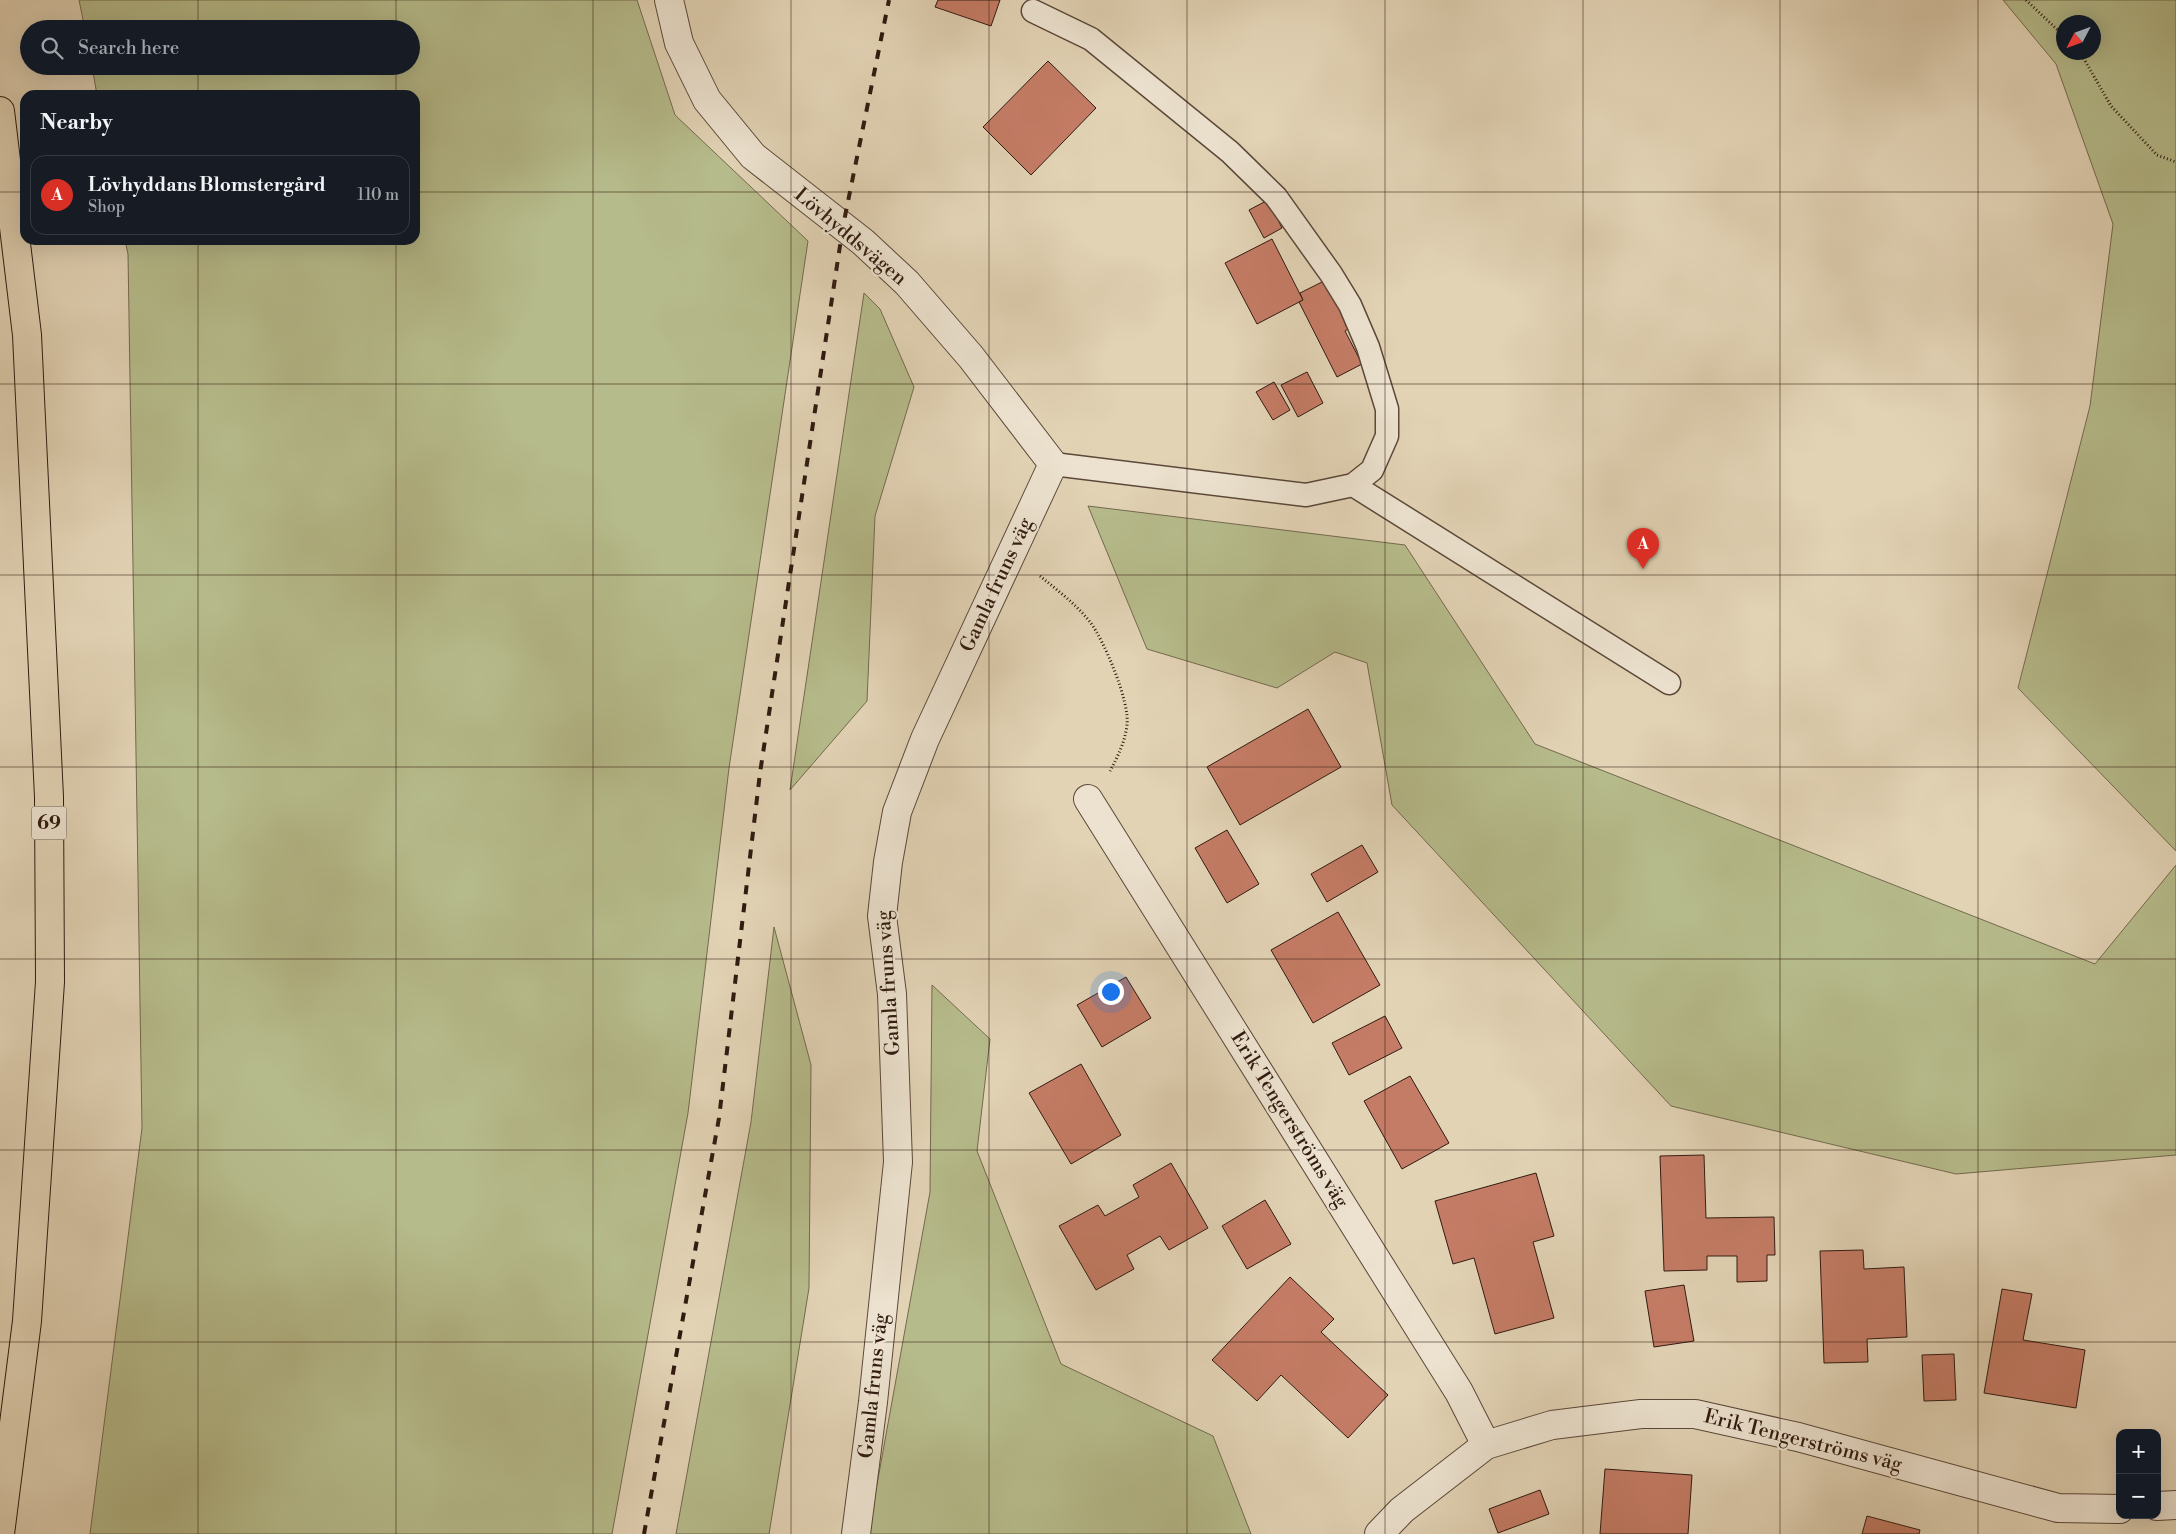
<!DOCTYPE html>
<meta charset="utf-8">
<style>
:root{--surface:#171b24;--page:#242831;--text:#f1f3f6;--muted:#9ea1a6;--line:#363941;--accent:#d93025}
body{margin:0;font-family:"Libre Bodoni",serif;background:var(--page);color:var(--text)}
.controls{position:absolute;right:15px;bottom:15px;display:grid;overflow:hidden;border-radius:10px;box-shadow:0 5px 20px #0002}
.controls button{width:45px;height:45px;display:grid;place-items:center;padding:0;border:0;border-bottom:1px solid var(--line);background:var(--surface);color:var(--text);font:25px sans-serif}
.compass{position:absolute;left:2056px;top:15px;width:45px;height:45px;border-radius:50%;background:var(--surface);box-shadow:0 5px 20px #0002;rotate:229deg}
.you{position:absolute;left:1110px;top:991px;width:18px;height:18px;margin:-12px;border:4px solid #fff;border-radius:50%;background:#1a73e8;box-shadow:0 0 0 8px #1a73e833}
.badge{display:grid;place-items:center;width:32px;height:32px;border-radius:50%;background:var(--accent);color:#fff;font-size:16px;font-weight:700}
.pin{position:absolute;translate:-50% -41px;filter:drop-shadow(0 1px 2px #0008)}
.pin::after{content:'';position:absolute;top:26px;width:18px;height:15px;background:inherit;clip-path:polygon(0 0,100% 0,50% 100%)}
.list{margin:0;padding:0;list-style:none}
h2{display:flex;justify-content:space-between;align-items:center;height:65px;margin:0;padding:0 20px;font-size:21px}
h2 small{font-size:16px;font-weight:400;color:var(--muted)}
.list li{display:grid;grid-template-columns:32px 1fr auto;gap:15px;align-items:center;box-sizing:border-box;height:80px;margin:0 10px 10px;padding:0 10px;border:1px solid var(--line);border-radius:15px}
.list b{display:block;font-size:19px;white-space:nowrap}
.list p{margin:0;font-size:16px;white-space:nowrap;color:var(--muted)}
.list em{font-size:16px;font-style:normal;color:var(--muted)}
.icon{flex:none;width:28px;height:28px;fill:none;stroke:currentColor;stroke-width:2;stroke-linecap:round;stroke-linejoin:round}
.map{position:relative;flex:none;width:2176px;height:1534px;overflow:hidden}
.search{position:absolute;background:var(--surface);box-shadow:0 5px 20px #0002;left:20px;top:20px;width:400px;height:55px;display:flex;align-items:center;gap:12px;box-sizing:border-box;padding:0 18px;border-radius:28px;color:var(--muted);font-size:19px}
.panel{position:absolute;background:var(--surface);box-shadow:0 5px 20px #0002;left:20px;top:90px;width:400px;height:155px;border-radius:15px}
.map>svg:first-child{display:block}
.green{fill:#b6bb8b;stroke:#736a4e;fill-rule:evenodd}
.building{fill:#c57c66;stroke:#301a10}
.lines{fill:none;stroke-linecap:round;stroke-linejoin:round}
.service-casing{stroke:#5c4839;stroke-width:25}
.minor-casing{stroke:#5c4839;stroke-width:30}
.primary-casing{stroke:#301a10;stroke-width:30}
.path{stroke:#301a10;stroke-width:3;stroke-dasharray:1 2.5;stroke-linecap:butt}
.service{stroke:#ece2cf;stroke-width:22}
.minor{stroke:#ece2cf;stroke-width:28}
.primary{stroke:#e2d3b5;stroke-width:28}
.rail{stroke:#301a10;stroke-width:4;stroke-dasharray:9 9;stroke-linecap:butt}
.grid{fill:none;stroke:#301a10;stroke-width:1;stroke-opacity:0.55}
.labels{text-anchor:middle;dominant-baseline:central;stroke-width:4.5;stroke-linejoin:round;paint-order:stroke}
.shield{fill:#ece2cf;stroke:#685649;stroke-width:1}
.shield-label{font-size:19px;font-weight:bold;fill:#301a10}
.street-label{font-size:20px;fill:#301a10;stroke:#ece2cf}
</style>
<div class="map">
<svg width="2176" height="1534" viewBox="0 0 2176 1534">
<rect width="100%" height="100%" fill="#e2d3b5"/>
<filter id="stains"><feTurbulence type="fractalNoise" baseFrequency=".004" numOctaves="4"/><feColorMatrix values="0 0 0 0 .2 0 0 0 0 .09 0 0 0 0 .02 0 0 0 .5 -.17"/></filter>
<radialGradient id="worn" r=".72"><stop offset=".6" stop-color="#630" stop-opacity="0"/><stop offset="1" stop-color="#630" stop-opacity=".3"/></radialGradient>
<g class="green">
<polygon points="79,0 637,0 675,115 808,241 729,768 688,1113 612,1534 90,1534 142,1128 128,254 125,240 415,240 415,95 97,95 92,66 411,66 411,29 85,29"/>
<path d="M2003 0H2176V851L2018 688 2090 406 2113 224 2056 64ZM2094 22V52H2064V22Z"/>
<polygon points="864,293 880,309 914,387 875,516 867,701 790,790"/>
<polygon points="1088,506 1405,545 1535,744 2095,964 2176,865 2176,1155 1956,1174 1671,1106 1392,805 1367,663 1335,652 1277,688 1147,649"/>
<polygon points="774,927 811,1065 809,1288 769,1534 676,1534 751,1122"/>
<polygon points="932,985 990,1039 977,1151 1061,1364 1213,1436 1251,1534 868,1534 930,1192"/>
</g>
<g class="building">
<polygon points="938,0 1000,0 991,26 935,7"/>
<polygon points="1048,61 1096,108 1031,175 983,127"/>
<polygon points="1268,200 1282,228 1264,238 1249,210"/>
<polygon points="1272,239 1303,300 1257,324 1225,263"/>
<polygon points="1328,279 1353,326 1345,331 1362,364 1337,377 1299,302 1303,300 1300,293"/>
<polygon points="1307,372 1323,403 1298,417 1281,385"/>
<polygon points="1274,382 1290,410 1273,420 1256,392"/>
<polygon points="1308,709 1341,767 1240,825 1207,767"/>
<polygon points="1227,830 1259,884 1227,903 1195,848"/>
<polygon points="1362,845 1378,872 1327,902 1311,874"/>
<polygon points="1338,912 1380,985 1313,1023 1271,950"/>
<polygon points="1126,977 1151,1018 1102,1047 1077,1005"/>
<polygon points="1385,1016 1402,1048 1349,1075 1332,1043"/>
<polygon points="1081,1064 1121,1135 1071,1164 1029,1093"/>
<polygon points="1410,1076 1449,1143 1402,1169 1364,1101"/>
<polygon points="1704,1155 1706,1218 1774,1217 1775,1255 1767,1255 1767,1281 1737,1282 1737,1256 1707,1256 1707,1270 1664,1271 1660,1156"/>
<polygon points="1171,1163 1208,1228 1169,1250 1160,1236 1127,1255 1134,1269 1096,1290 1059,1226 1098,1205 1105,1216 1139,1197 1133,1185"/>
<polygon points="1536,1173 1554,1236 1533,1242 1554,1318 1495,1334 1474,1258 1453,1264 1435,1201"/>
<polygon points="1265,1200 1291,1244 1247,1269 1222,1226"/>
<polygon points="1863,1250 1864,1269 1904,1267 1907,1337 1867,1339 1868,1362 1824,1363 1820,1251"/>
<polygon points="1290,1277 1334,1319 1321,1332 1388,1395 1348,1438 1281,1375 1257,1401 1212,1360"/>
<polygon points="1684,1285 1694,1341 1654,1347 1645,1291"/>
<polygon points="2002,1289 2032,1294 2023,1340 2085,1350 2076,1408 1984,1393"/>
<polygon points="1954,1354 1956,1400 1924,1401 1922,1355"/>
<polygon points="1605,1469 1692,1475 1688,1534 1600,1534"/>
<polygon points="1540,1490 1549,1514 1498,1533 1489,1509"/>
<polygon points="1867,1516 1920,1530 1919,1534 1862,1534"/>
</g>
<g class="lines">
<defs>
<g id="service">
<polyline points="1033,11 1091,39 1230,152 1276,197 1331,274 1350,305 1368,347 1387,409 1387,436 1372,470 1353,485 1306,495 1053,464"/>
<polyline points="1353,485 1669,683"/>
</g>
<g id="minor">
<polyline points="669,0 679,43 707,100 753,156 863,242 907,283 971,357 1053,464 925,739 897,812 888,862 882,916 892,994 898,1162 873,1402 856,1534"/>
<polyline points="1088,799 1459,1392 1486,1445"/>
<polyline points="2157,1506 2176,1505"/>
<polyline points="1379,1534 1402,1510 1486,1445 1552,1425 1641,1414 1695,1414 1798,1437 2058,1508 2120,1509"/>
</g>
<polyline id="primary" points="0,111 27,335 49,797 50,982 27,1321 0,1534"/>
</defs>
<use href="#service" class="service-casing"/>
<use href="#minor" class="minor-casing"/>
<use href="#primary" class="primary-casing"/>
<g class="path">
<polyline points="2026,0 2064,36"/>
<polyline points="2080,52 2111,106 2157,155 2176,162"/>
<path d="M1040 576C1057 590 1076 604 1090 622 1104 640 1130 702 1127 725 1125 742 1118 756 1110 771"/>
</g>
<use href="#service" class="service"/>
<use href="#minor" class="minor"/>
<use href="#primary" class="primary"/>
<polyline class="rail" points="644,1534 719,1118 760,773 843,226 889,0"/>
</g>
<path class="grid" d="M198 0V29M396 0V29M593 0V1534M791 0V1534M989 0V1534M1187 0V1534M1385 0V1534M1583 0V1534M1780 0V1534M1978 0V1534M198 66V95M396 66V95M0 192H25M415 192H2176M198 240V1534M396 240V1534M0 384H2176M0 575H2176M0 767H2176M0 959H2176M0 1150H2176M0 1342H2176"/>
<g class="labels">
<rect class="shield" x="31.5" y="806.5" width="35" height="33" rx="4"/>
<g class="shield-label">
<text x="49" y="823">69</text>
</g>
<g class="street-label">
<text transform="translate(850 237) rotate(40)">Lövhyddsvägen</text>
<text transform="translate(997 585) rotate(-65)">Gamla fruns väg</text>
<text transform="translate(889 983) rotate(-94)">Gamla fruns väg</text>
<text transform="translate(1289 1120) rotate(58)">Erik Tengerströms väg</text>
<text transform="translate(874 1386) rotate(-84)">Gamla fruns väg</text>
<text transform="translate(1803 1441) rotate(14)">Erik Tengerströms väg</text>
</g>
</g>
<rect width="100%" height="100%" filter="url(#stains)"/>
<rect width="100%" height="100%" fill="url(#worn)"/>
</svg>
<div class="controls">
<button>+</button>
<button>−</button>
</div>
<svg class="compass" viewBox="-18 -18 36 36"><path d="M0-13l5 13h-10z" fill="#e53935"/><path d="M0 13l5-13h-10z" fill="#9ea1a6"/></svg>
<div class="you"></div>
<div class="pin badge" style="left:1643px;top:569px">A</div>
<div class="search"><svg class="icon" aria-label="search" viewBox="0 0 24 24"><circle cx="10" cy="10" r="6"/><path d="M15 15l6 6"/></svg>Search here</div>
<section class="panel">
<h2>Nearby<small></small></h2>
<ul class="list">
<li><span class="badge">A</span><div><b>Lövhyddans Blomstergård</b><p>Shop</p></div><em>110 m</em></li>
</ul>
</section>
</div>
